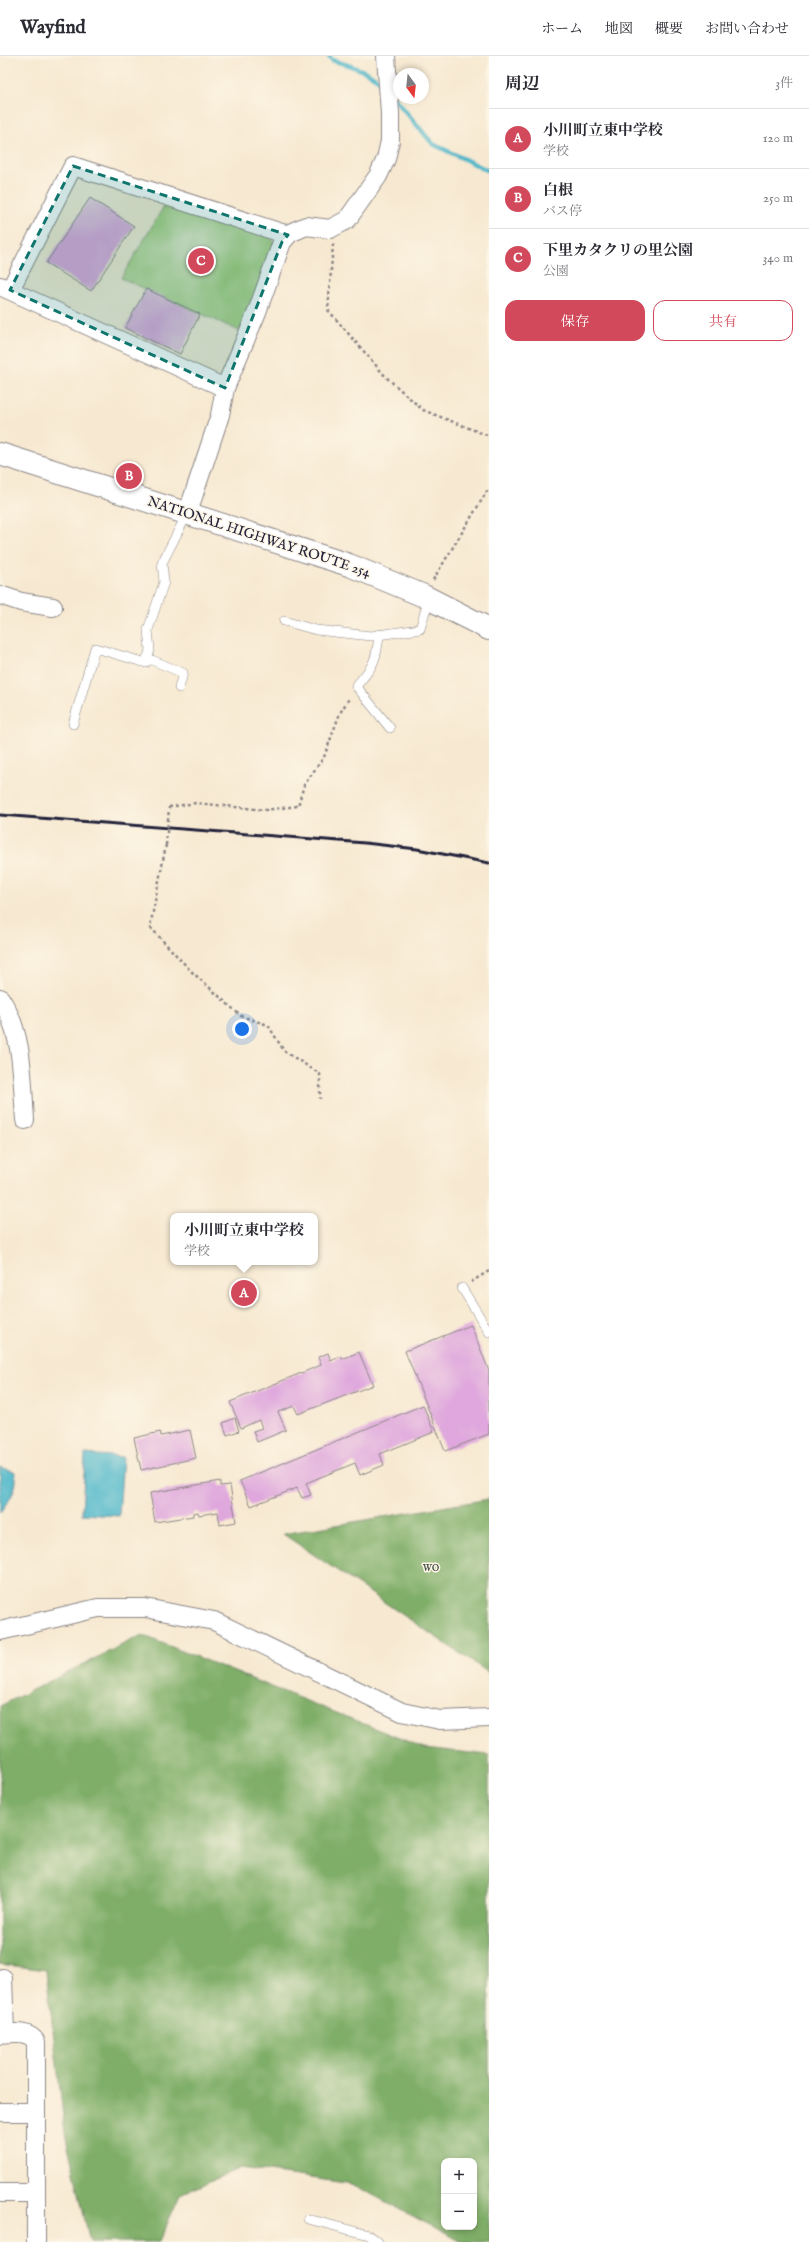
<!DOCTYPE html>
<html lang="ja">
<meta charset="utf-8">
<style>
:root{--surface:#fff;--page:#f2f2f3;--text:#2b2b33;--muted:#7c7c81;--line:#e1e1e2;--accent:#d1495b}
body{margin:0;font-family:"IM FELL English","Noto Serif JP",serif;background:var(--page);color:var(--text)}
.controls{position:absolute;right:12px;bottom:12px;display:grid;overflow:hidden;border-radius:8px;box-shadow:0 2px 6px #0003}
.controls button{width:36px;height:36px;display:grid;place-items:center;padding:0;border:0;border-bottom:1px solid var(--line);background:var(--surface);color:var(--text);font:20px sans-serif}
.compass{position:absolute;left:393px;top:12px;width:36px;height:36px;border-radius:50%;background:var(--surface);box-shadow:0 2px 6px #0003;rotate:165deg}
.you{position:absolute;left:242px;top:973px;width:14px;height:14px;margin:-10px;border:3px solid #fff;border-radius:50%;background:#1a73e8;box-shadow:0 0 0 6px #1a73e833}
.badge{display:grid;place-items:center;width:26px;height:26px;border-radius:50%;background:var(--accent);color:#fff;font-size:13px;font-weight:700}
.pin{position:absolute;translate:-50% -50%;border:2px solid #fff;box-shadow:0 1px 4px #0006}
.popup{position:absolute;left:170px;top:1157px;width:148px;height:52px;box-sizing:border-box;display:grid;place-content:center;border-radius:8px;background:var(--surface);filter:drop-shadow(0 1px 3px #0005);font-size:13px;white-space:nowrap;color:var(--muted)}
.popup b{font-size:15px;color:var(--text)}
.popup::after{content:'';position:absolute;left:50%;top:100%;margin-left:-8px;border:8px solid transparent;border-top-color:var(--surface)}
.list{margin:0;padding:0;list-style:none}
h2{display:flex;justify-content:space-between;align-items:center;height:52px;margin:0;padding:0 16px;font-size:17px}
h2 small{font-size:13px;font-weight:400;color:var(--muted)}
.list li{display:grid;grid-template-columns:26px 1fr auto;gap:12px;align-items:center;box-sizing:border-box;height:60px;padding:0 16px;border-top:1px solid var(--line)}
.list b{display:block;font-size:15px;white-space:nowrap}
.list p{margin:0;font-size:13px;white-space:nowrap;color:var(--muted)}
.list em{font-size:13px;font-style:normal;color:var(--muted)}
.actions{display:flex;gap:8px;padding:12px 16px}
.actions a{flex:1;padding:9px 0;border:1px solid var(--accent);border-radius:12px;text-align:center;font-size:14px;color:var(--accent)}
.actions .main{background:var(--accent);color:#fff}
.map{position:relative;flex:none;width:489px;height:2186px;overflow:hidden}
header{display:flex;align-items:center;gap:24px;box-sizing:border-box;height:56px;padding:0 20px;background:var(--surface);border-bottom:1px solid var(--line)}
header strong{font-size:19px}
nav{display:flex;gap:22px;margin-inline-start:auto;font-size:14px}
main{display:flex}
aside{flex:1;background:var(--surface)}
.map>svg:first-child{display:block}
.green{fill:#9fca76;stroke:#607658}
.forest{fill:#7fae67;stroke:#506851;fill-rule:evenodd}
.water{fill:#4db7ca;stroke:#386c82}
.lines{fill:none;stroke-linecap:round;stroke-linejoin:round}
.stream{stroke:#4db7ca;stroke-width:4.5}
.building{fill:#dfa7dd}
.lane-casing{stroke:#8c8686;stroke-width:10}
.street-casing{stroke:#8c8686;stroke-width:20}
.highway-casing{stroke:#8c8686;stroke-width:24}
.path{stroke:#8c8686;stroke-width:2.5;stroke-dasharray:3 3;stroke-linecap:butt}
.lane{stroke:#fff;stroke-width:9}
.street{stroke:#fff;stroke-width:18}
.highway{stroke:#fff;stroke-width:22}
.rail{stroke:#22223b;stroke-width:3}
.path-bridge{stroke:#8c8686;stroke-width:2.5;stroke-dasharray:3 3;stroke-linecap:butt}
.marked{fill:#0f766e;fill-opacity:0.2;stroke:#0f766e;stroke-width:3;stroke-dasharray:8 5;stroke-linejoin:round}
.labels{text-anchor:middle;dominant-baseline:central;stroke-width:3;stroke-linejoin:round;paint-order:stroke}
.street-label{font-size:14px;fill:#22223b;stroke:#fcf5e5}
.park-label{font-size:14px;fill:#48544d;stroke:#fcf5e5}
</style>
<header>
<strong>Wayfind</strong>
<nav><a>ホーム</a><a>地図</a><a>概要</a><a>お問い合わせ</a></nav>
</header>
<main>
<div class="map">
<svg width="489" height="2186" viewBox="0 0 489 2186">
<rect width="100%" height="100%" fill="#fcf5e5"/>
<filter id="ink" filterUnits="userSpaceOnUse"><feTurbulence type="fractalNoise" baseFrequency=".025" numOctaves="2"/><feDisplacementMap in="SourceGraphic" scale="8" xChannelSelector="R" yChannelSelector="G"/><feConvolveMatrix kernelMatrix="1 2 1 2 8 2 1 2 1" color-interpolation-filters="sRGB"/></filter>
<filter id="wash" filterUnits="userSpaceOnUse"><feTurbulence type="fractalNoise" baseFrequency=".012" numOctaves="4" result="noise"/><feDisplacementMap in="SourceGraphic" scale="16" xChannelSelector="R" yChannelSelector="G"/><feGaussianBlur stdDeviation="0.9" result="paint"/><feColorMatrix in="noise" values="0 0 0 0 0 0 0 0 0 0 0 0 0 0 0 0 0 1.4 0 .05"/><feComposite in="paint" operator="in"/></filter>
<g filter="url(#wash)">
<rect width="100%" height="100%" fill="#f7e9d1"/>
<polygon class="green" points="167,145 269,179 275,188 244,277 121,222"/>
<g class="forest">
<polygon points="489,1443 489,1617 283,1478"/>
<path d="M142 1579 424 1692 489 1699V2186H462L352 2128 241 2112 180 2139 159 2186H90L65 2077 46 1914 0 1908V1650ZM444 2105H474V2171H444Z"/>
</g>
<g class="water">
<polygon points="85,1398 123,1401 119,1460 82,1458"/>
<path d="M0 1411 14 1415C21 1429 8 1447 0 1457Z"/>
</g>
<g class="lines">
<g class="stream">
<path d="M329 0 332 4C350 10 370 14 383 29"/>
<polyline points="394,42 433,88 489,115"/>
</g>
</g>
<g id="blocks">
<g class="building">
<polygon points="90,142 134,170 91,235 46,207"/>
<polygon points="146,233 200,258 180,298 125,272"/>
<polygon points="471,1269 489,1315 489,1378 445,1395 405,1295"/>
<polygon points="359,1296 373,1329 298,1358 294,1350 278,1356 286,1374 257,1386 253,1375 262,1372 259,1364 241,1372 230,1346 321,1309 318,1301 328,1297 331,1305 341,1300 342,1303"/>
<polygon points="423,1349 434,1376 380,1398 384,1409 360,1419 355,1407 306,1427 311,1439 302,1442 297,1432 251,1450 240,1425"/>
<polygon points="235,1362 239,1375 227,1379 223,1367"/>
<polygon points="190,1374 196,1402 141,1414 134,1382 160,1376 161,1380"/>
<polygon points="220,1425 220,1430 230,1429 236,1466 220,1469 218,1456 199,1459 198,1456 193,1457 193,1460 155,1466 150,1437"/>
</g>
</g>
</g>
<g filter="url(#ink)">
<use href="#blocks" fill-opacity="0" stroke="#8c8686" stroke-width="1"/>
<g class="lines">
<defs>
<g id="lane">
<polyline points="284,565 316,574 371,580 420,573 429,542"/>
<path d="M379 578C377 604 373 611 356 630L390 672"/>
<polyline points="147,602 183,617 179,632"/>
<polyline points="73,668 95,592 146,607 150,594 148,574 164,526 162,507 187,458"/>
<polyline points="462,1232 489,1276"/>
<polyline points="308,2163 369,2179 378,2186"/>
</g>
<g id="street">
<polyline points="0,230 225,332"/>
<polyline points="10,234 73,110 288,179"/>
<polyline points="188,456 220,359 225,332 257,256 282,186 290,177 306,170 330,173 347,164 378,120 386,103 390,85 390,57 386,0"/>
<polyline points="0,539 21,546 53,551"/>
<path d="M0 942C24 978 22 1023 25 1064"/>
<polyline points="0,1575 98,1552 145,1552 214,1565 402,1656 440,1664 489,1662"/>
<polyline points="3,1922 5,1977"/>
<path d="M0 1978C12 1977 29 1974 36 1986V2186"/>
<polyline points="0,2056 35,2056"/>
<polyline points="0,2137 36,2137"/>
</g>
<polyline id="highway" points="0,398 349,509 424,540 489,573"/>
</defs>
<use href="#lane" class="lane-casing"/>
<use href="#street" class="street-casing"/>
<use href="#highway" class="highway-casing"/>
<g class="path">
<polyline points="333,188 328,254 386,321 423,354 489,380"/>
<polyline points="433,524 489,432"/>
<polyline points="169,751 196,747 265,754 298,750 304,729 324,701 340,657 350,641"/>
<polyline points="166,789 150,871 191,915 241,960 268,969 284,995 320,1018 320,1043"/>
<polyline points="471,1226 489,1215"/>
</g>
<use href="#lane" class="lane"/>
<use href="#street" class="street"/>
<use href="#highway" class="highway"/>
<polyline class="rail" points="0,759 365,787 417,793 489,807"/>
<polyline class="path-bridge" points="166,789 169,751"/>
</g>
</g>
<path class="marked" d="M73 110 288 179 282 186 225 332 10 234Z"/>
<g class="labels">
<g class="street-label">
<text transform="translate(259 481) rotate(18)">NATIONAL HIGHWAY ROUTE 254</text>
</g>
<g class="park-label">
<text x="431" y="1511">wo</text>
</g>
</g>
</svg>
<div class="controls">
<button>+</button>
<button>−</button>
</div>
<svg class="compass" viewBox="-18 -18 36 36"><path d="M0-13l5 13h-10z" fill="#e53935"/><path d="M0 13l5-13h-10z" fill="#7c7c81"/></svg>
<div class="you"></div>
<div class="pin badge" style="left:244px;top:1237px">A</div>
<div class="popup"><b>小川町立東中学校</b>学校</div>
<div class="pin badge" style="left:129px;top:420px">B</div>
<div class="pin badge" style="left:201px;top:205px">C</div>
</div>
<aside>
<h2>周辺<small>3件</small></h2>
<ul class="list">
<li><span class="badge">A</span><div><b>小川町立東中学校</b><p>学校</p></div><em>120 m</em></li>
<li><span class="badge">B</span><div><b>白根</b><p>バス停</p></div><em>250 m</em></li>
<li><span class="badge">C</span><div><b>下里カタクリの里公園</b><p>公園</p></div><em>340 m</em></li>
</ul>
<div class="actions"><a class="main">保存</a><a>共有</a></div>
</aside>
</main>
